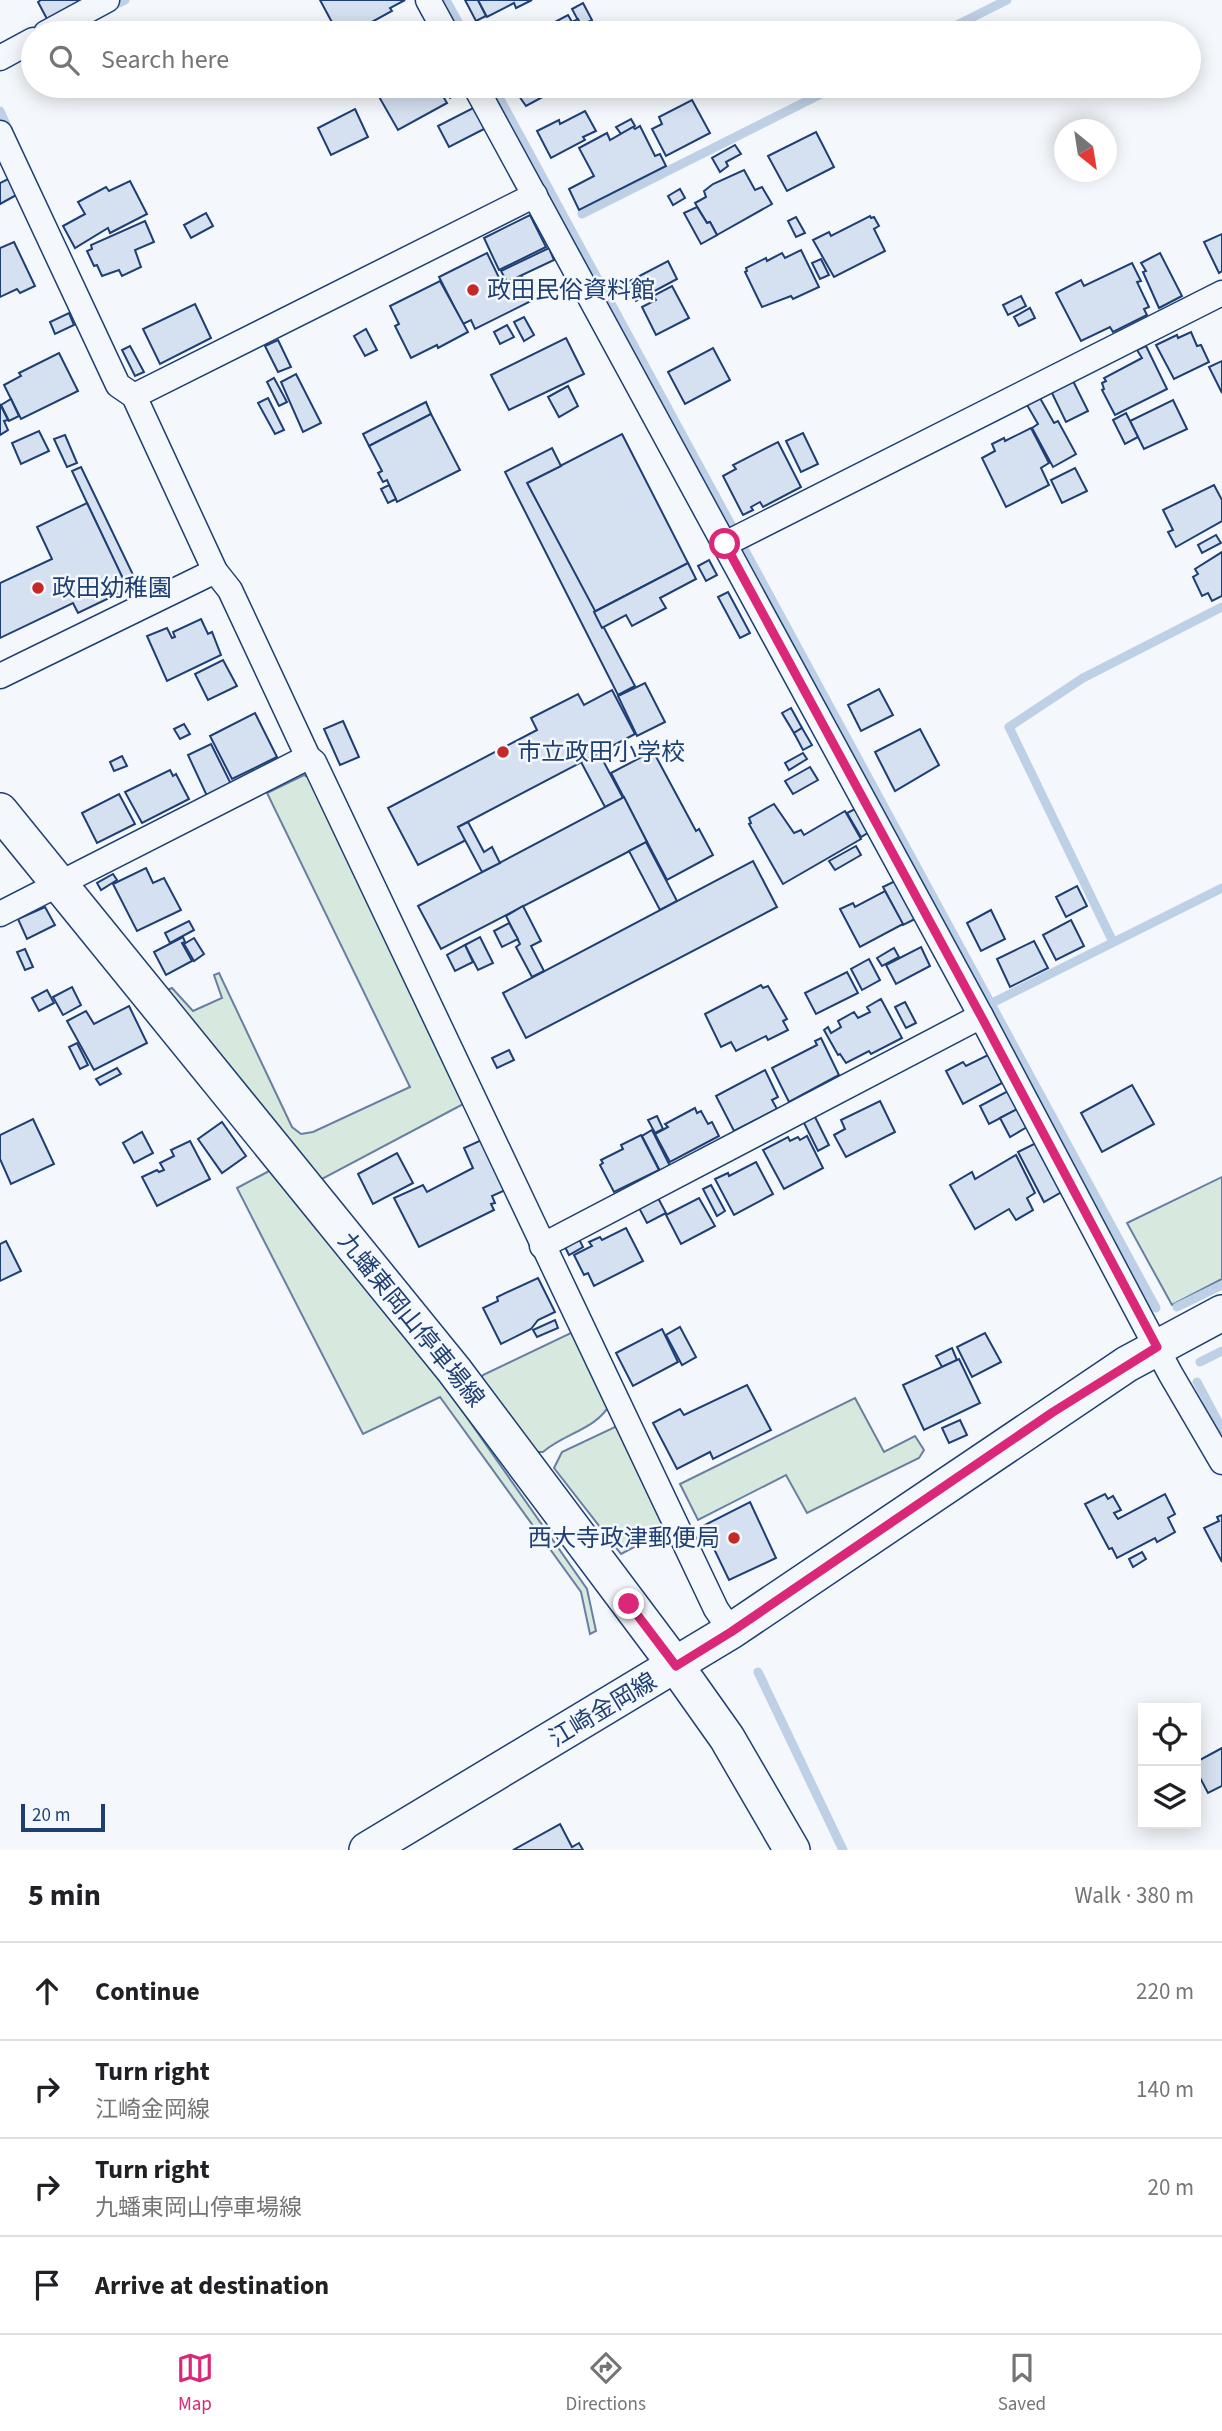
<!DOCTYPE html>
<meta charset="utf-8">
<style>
:root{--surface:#fff;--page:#f2f2f2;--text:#202124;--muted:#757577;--line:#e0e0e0;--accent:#db2777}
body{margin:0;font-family:"Source Sans 3","Noto Sans JP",sans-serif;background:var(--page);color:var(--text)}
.controls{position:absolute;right:21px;bottom:21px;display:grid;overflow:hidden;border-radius:0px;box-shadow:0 4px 18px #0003}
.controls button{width:63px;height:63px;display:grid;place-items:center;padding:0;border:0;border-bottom:2px solid var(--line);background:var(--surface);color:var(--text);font:35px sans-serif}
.compass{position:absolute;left:1054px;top:119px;width:63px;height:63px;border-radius:50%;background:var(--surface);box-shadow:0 4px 18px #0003;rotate:150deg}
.scale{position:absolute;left:21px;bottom:18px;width:84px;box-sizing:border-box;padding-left:7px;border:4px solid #1d3f73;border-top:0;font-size:19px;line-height:24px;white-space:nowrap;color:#1d3f73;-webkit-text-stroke:5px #f4f7fb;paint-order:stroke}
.stop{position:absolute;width:21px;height:21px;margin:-16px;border:5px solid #db2777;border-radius:50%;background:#fff}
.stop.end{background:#db2777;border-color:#fff;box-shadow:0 2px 7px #0008}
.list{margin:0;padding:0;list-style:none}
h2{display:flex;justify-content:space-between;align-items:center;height:91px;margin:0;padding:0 28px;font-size:30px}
h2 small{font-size:23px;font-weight:400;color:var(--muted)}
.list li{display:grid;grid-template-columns:46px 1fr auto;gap:21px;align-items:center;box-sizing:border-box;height:98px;padding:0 28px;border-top:2px solid var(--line)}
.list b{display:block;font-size:26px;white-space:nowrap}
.list p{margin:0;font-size:23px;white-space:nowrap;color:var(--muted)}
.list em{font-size:23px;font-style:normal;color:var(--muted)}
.icon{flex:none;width:38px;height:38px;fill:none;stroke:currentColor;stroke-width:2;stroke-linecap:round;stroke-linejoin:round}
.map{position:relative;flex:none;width:1222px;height:1850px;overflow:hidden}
.search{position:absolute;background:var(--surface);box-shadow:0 4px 18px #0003;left:21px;right:21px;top:21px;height:77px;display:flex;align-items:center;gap:18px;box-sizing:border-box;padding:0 24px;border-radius:38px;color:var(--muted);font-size:26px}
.sheet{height:483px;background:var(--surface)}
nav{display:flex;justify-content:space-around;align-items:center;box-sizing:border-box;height:98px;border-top:2px solid var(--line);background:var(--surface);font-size:19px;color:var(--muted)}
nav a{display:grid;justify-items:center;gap:4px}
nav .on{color:var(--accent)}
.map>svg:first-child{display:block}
.green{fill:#d7e8df;stroke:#687fa3;stroke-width:2}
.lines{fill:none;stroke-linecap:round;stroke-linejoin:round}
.stream{stroke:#bed0e5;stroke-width:9}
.building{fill:#d5e0f0;stroke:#1d3f73;stroke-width:2}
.street-casing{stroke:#1d3f73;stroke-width:27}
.secondary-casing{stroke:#1d3f73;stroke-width:38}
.street{stroke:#f4f7fb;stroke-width:24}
.secondary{stroke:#f4f7fb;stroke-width:35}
.route{stroke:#db2777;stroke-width:9}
.poi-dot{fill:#c62828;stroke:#f4f7fb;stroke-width:2.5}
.labels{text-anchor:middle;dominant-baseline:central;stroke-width:5;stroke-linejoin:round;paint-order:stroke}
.poi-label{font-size:24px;fill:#1d3f73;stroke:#f4f7fb;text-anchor:start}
.street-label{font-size:24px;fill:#1d3f73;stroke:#f4f7fb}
</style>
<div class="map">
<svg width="1222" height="1850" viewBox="0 0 1222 1850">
<rect width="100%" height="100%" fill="#f4f7fb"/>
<g class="green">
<polygon points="304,775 314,780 469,1101 322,1179 316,1177 167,990 172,988 193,1011 222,998 214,975 219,973 292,1127 301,1134 313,1132 410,1087 267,793"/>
<polygon points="271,1170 447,1389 587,1589 596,1631 590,1634 581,1592 440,1397 363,1434 237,1188"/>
<polygon points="1222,1177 1222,1279 1172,1305 1127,1223"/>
<path d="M577 1330 610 1404C597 1429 563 1434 543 1452H536L480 1380 483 1375Z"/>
<polygon points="855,1398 884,1452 915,1436 924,1450 919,1458 807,1513 786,1475 698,1520 680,1484"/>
<polygon points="617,1426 667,1530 621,1554 554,1468 562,1452"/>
</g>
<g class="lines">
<g class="stream">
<polyline points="446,0 464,33"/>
<polyline points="109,8 125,0"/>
<polyline points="941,33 1007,0"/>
<polyline points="493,86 1156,1308"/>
<polyline points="0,111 9,131"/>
<polyline points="582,214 837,86"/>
<polyline points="1113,942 1009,727 1083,678 1222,607"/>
<polyline points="990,1004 1222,888"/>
<polyline points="1177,1307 1222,1285"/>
<polyline points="1200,1362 1222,1351"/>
<polyline points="1197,1382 1222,1429"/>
<polyline points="758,1672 843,1850"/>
</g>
</g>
<g class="building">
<polygon points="41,0 85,0 47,19 38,2"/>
<polygon points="320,0 405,0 390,8 392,11 359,29 358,33 342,33 337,24 334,26"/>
<polygon points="465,0 478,0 486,16 476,21"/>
<polygon points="478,0 532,0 516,8 514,3 487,17"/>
<polygon points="583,3 592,20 581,26 572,9"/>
<polygon points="568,15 572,22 578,19 582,27 585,26 589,33 534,33"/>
<polygon points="394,86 437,86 447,103 398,130 378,95"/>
<polygon points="443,86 457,86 461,92 450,98"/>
<polygon points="512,86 563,86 526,106"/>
<polygon points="692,100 710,133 666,156 652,129 662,124 659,117"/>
<polygon points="475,107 486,128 449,147 438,126"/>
<polygon points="355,109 368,137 331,155 318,128"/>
<polygon points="585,111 596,131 583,137 585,140 551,158 537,131 559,120 560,124"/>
<polygon points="631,119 635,126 621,134 616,127"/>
<polygon points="640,126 655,156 660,154 666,166 579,210 569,189 594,176 579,148 607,133 610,140 633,127 635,129"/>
<polygon points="816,132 834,167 787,191 768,156"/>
<polygon points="735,145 741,154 726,162 728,166 720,172 712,158"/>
<polygon points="744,170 755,190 762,187 772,204 717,235 710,222 707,223 695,203 706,197 704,191 713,184"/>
<polygon points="12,177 20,193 0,204 0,183"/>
<polygon points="130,181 147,214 110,233 108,228 75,248 63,226 85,214 78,202 106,187 109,191"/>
<polygon points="680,189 685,198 673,205 668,196"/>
<polygon points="697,207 707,223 710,222 717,235 701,244 684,213"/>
<polygon points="206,213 213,226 191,238 184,225"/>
<polygon points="530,215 546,247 499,270 484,238"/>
<polygon points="870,216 871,218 874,217 879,226 874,229 885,251 834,277 813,240 829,232 831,236"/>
<polygon points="796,217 805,233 796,237 788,221"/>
<polygon points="145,221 154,242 135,250 141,267 122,276 119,270 102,276 97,265 94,266 87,251 92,249 91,245"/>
<polygon points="1222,234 1222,271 1219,273 1204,242"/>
<polygon points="14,242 35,286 20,293 17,289 0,297 0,248"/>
<polygon points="549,248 554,260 507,282 501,271"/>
<polygon points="801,250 819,287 793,299 791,296 762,307 745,272 747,271 746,268 766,258 767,261 782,253 785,258"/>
<polygon points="487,253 503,286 522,276 524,281 528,279 534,292 530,293 533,300 475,329 471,320 463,324 439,277"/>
<polygon points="1160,253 1182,296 1159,308 1143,272 1146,271 1141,263"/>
<polygon points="821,259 829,275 820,279 812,263"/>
<polygon points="668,261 677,279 636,301 626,283"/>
<polygon points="1132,263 1141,281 1137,282 1149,307 1144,309 1147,315 1113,332 1110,327 1081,341 1056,293 1081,280 1084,286"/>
<polygon points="440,281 468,332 438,348 437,345 411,358 395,326 399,324 390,306"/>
<polygon points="672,286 689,318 656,335 642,307 656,300 653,296"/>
<polygon points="1021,296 1026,306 1008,315 1003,305"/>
<polygon points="195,304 211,338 160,364 143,329"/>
<polygon points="1030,308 1035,318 1019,326 1014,317"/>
<polygon points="69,313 74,325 55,334 50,322"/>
<polygon points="524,317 534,335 524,341 514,322"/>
<polygon points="507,325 514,337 500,344 494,332"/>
<polygon points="366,329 377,350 365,356 354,336"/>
<polygon points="1191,332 1197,346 1201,345 1209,362 1174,379 1156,345 1177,335 1178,338"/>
<polygon points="566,338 584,374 509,410 491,375"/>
<polygon points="278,340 291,367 278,372 265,346"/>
<polygon points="130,346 144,372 135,376 122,350"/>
<polygon points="1146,346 1167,389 1115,415 1102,390 1104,389 1102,383 1106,381 1104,378 1142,358 1137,350"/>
<polygon points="713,348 730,380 685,404 668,372"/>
<polygon points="59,353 78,391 21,419 4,385 21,376 19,373"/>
<polygon points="1222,361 1222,393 1209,367"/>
<polygon points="296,374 321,423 303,432 281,382"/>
<polygon points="274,378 287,402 279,406 267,382"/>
<polygon points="1072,379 1088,411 1066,422 1050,389"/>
<polygon points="568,386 578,406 559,417 548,397"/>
<polygon points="268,398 284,430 275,434 258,403"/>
<polygon points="1040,398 1054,423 1058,421 1076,454 1053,467 1032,428 1038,424 1027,405"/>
<polygon points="11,399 19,416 9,421 1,405"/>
<polygon points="1173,400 1187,429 1144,449 1130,421"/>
<polygon points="426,402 431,414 369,446 363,434"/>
<polygon points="0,404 8,420 4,421 8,430 0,435"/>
<polygon points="1126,413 1138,437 1125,444 1113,420"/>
<polygon points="431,414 460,470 397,502 387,480 383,482 378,473 382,471 369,446"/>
<polygon points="1031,428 1049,463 1041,468 1049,485 1006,507 982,458 995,451 992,444 1004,438 1005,441"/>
<polygon points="39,431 49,451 21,464 12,443"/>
<polygon points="803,433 818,464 801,472 786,441"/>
<polygon points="622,434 688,563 594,612 527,483"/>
<polygon points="65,435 77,463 67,467 54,439"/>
<polygon points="778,442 801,487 763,507 760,502 751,507 753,510 743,515 723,476 736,469 733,465"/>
<polygon points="552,448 561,466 527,483 635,686 618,695 505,472"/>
<polygon points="81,467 138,585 128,590 72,471"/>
<polygon points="1075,468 1087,491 1062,503 1051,480"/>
<polygon points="389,485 396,499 388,503 381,489"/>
<polygon points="1214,485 1222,500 1222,521 1176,547 1168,532 1173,530 1163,510"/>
<polygon points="87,503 128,589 78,613 73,603 0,638 0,583 52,559 37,527"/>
<polygon points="1216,535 1221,543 1202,553 1198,545"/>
<polygon points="1222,552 1222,596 1212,601 1208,593 1202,596 1193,577 1198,574 1195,569"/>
<polygon points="709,560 717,575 706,581 698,566"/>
<polygon points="688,563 696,579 660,598 666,608 632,626 626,615 602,628 594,612"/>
<polygon points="728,592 750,633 740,638 718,597"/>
<polygon points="201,619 208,634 212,632 221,655 167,681 147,636 167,628 172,638 175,637 173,632"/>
<polygon points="223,660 237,686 208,700 195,674"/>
<polygon points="645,683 665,722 637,736 618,696"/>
<polygon points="879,689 893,715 861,731 848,705"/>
<polygon points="612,690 635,734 458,827 466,840 418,865 388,808 537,730 531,718 578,694 584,705"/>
<polygon points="791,708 802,728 794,733 782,713"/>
<polygon points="255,713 277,757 232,779 210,736"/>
<polygon points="343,721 359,757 340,765 324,729"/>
<polygon points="184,724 190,734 180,739 174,729"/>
<polygon points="802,728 812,745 803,750 794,733"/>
<polygon points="920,729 939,765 895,791 875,752"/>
<polygon points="211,744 231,784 207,796 188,755"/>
<polygon points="653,751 696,831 699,829 713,855 667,880 611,773"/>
<polygon points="599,753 623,798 605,807 581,762"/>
<polygon points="803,753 807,759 789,770 785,763"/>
<polygon points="122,756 127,766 114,771 110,762"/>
<polygon points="810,767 818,780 793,794 785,781"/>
<polygon points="170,770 173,776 176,774 189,799 142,823 125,792"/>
<polygon points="119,794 135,824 97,843 82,813"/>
<polygon points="624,797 647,842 441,949 418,906"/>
<polygon points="774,804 794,833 801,830 804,835 845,811 861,839 783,884 749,824 751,823 749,818"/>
<polygon points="857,808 871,831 861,837 847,813"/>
<polygon points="468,822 484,852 492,847 500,863 482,872 458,827"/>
<polygon points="646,842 677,901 660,910 629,851"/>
<polygon points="856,846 861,855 835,870 829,861"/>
<polygon points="753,861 777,907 526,1038 503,993"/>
<polygon points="146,868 153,883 164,878 181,910 137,931 113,884"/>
<polygon points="113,874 117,880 101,890 97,883"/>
<polygon points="895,881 915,919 903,925 883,887"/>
<polygon points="1077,886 1087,906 1066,917 1056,897"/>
<polygon points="885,891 903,924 860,947 840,909 853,903 855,907"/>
<polygon points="523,906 541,941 531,946 544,971 532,977 516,947 520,944 506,916"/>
<polygon points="45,907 55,925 27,939 18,919"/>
<polygon points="991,910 1005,939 981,951 967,923"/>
<polygon points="1071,920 1084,946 1056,960 1043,935"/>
<polygon points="189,921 194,930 170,943 165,933"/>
<polygon points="509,923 518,939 502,947 494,931"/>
<polygon points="183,937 185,942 182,943 192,961 166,975 154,952"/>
<polygon points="480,937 493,963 478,970 465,945"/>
<polygon points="194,938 204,954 194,961 184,944"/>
<polygon points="1034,941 1048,968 1010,987 997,959"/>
<polygon points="465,945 473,962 455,971 447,955"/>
<polygon points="921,947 930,966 896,984 886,965"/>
<polygon points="894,948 899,957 882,966 877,958"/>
<polygon points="25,949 33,967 25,970 17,952"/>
<polygon points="869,959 880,980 862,990 851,969"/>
<polygon points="847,972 858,993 816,1014 805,993"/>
<polygon points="761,985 763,988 768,986 787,1019 783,1021 788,1030 768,1040 766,1036 736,1051 731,1042 721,1047 705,1014"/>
<polygon points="72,987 81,1005 63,1015 53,997"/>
<polygon points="47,990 54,1003 39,1011 32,998"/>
<polygon points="881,999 902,1038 871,1054 869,1051 846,1063 840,1054 838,1055 824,1030 828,1027 831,1033 841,1027 838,1021 854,1012 858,1018 870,1012 867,1007"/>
<polygon points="905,1002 916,1023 906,1028 895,1007"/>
<polygon points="129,1006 147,1043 94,1070 67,1021 86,1011 94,1024"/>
<polygon points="821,1038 839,1075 789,1102 772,1068 817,1045 815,1041"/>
<polygon points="77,1043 88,1065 80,1069 69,1047"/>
<polygon points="509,1050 514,1060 497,1068 492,1058"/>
<polygon points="988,1055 1002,1083 963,1104 946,1071 963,1062 966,1066"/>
<polygon points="117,1068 121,1074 100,1085 96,1079"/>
<polygon points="765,1070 778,1097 772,1100 777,1109 734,1131 716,1096"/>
<polygon points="1132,1085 1154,1124 1102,1152 1081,1113"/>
<polygon points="1008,1091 1018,1109 989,1124 980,1106"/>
<polygon points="880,1101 895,1132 846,1157 834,1135 845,1129 841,1120"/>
<polygon points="695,1108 697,1113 701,1111 708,1124 712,1122 719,1136 670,1162 655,1134 668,1127 665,1124"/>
<polygon points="1017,1109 1027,1127 1010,1137 1000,1118"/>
<polygon points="814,1115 829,1145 818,1151 803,1121"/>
<polygon points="657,1116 663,1129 655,1133 648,1120"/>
<polygon points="33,1119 54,1164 11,1184 0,1159 0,1135"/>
<polygon points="222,1122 246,1156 222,1173 198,1139"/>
<polygon points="652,1130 670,1166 660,1171 642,1136"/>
<polygon points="142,1132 153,1153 134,1163 123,1143"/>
<polygon points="641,1135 659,1170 614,1192 600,1165 603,1163 601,1160 623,1149 621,1145"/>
<polygon points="807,1136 823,1168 784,1189 763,1150 788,1137 790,1141 798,1137 800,1140"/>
<polygon points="486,1138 510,1188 492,1196 495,1203 491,1204 494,1210 419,1247 394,1198 423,1185 427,1192 473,1168 464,1148"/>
<polygon points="190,1141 210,1179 157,1206 142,1177 157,1170 159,1172 164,1170 160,1163 174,1156 171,1150"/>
<polygon points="1038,1142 1065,1190 1044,1202 1018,1152"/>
<polygon points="397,1153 413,1183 373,1204 358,1174"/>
<polygon points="1016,1155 1035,1193 1027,1198 1033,1210 1016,1220 1009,1209 975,1229 950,1185 972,1172 975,1179"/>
<polygon points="756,1162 773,1194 734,1215 715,1179 728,1173 729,1176"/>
<polygon points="711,1185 725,1211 717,1216 703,1189"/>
<polygon points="657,1196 666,1213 647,1223 638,1206"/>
<polygon points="699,1198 715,1226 681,1244 666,1215"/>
<polygon points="626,1228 643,1261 594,1286 588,1273 584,1275 574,1255 592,1246 589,1242 600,1237 602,1240"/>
<polygon points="577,1235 583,1247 569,1255 563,1243"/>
<polygon points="6,1241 21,1271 0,1281 0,1244"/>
<polygon points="538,1278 555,1312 538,1320 531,1329 501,1344 483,1308 498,1301 497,1297"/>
<polygon points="555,1320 558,1328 537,1337 533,1330"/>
<polygon points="680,1327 696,1357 682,1365 666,1335"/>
<polygon points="662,1329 678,1362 633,1386 616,1353"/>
<polygon points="985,1333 1001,1362 972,1377 957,1347"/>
<polygon points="952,1348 957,1360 942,1367 936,1356"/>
<polygon points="959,1359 980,1403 924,1430 903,1385"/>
<polygon points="747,1385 771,1430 713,1459 710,1452 677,1469 653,1423 680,1409 684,1415"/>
<polygon points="960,1420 967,1435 949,1443 942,1428"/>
<polygon points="1105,1494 1108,1499 1113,1496 1121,1510 1114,1513 1118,1519 1165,1494 1175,1514 1168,1518 1175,1532 1157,1542 1155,1538 1117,1558 1112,1548 1109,1549 1085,1504"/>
<polygon points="750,1502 776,1558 729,1580 703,1526"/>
<polygon points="1222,1515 1222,1562 1204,1528 1219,1521 1217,1517"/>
<polygon points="1142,1552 1146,1559 1133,1567 1129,1559"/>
<polygon points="1222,1748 1222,1786 1208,1793 1196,1770 1196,1762"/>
<polygon points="560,1824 572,1847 579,1843 583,1850 513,1850"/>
</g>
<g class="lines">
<defs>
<g id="street">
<polyline points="428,0 446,33"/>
<polyline points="46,33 107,0"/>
<polyline points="0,58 33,40"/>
<polyline points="475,86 981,1016 1170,1373 1222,1462"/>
<path d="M0 133 118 385 134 396 215 571 230 590 308 757 314 762C449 1044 581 1327 716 1609L731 1631"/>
<polyline points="134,396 535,195"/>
<polyline points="725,544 1222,293"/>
<polyline points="0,676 215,571"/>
<polyline points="0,914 308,757"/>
<polyline points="542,1246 981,1016"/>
</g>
<g id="secondary">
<polyline points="0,811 454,1370 676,1666 727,1738 792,1850"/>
<polyline points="367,1850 731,1631 1127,1364 1222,1313"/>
</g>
</defs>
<use href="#street" class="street-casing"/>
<use href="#secondary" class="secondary-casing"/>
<use href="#street" class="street"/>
<use href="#secondary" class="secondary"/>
</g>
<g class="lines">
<polyline class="route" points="629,1604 676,1666 731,1632 1053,1412 1157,1347 981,1016 725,544"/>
</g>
<g class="poi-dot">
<circle cx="473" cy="290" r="7"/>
<circle cx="38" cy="588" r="7"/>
<circle cx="503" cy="752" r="7"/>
<circle cx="734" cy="1538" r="7"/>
</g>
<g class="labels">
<g class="poi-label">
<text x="487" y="290">政田民俗資料館</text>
<text x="52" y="588">政田幼稚園</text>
<text x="517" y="752">市立政田小学校</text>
<text x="720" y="1538" text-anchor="end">西大寺政津郵便局</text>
</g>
<g class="street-label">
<text transform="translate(411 1320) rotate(51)">九蟠東岡山停車場線</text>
<text transform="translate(603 1710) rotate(-31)">江崎金岡線</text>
</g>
</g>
</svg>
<div class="controls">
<button><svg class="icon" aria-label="locate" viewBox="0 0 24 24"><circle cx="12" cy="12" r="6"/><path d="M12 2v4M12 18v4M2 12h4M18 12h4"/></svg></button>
<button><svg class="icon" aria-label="layers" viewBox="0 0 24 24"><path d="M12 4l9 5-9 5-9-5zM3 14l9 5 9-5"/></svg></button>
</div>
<svg class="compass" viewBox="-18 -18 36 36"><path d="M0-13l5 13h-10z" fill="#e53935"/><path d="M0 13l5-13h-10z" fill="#757577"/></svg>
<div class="scale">20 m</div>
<div class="stop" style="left:725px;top:544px"></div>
<div class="stop end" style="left:629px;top:1604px"></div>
<div class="search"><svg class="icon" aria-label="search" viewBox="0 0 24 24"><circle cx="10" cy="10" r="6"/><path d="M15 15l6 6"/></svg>Search here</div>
</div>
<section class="sheet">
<h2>5 min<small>Walk · 380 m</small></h2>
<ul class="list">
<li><svg class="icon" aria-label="ahead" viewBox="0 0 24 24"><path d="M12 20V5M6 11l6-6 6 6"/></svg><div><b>Continue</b></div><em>220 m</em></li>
<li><svg class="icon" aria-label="right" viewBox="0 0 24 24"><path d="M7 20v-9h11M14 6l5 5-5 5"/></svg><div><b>Turn right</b><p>江崎金岡線</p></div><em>140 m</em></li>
<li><svg class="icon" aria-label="right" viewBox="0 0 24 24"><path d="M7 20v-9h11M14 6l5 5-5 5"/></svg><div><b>Turn right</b><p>九蟠東岡山停車場線</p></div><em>20 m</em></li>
<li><svg class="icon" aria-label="arrive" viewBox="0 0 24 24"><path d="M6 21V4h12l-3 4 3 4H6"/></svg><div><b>Arrive at destination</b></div></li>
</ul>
</section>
<nav>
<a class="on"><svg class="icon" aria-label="map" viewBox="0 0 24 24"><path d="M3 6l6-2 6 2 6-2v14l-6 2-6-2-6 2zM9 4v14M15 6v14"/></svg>Map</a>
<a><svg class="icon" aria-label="directions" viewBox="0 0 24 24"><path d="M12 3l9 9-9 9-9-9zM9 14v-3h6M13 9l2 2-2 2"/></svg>Directions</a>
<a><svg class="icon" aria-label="saved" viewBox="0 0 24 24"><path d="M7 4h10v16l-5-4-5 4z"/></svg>Saved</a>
</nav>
